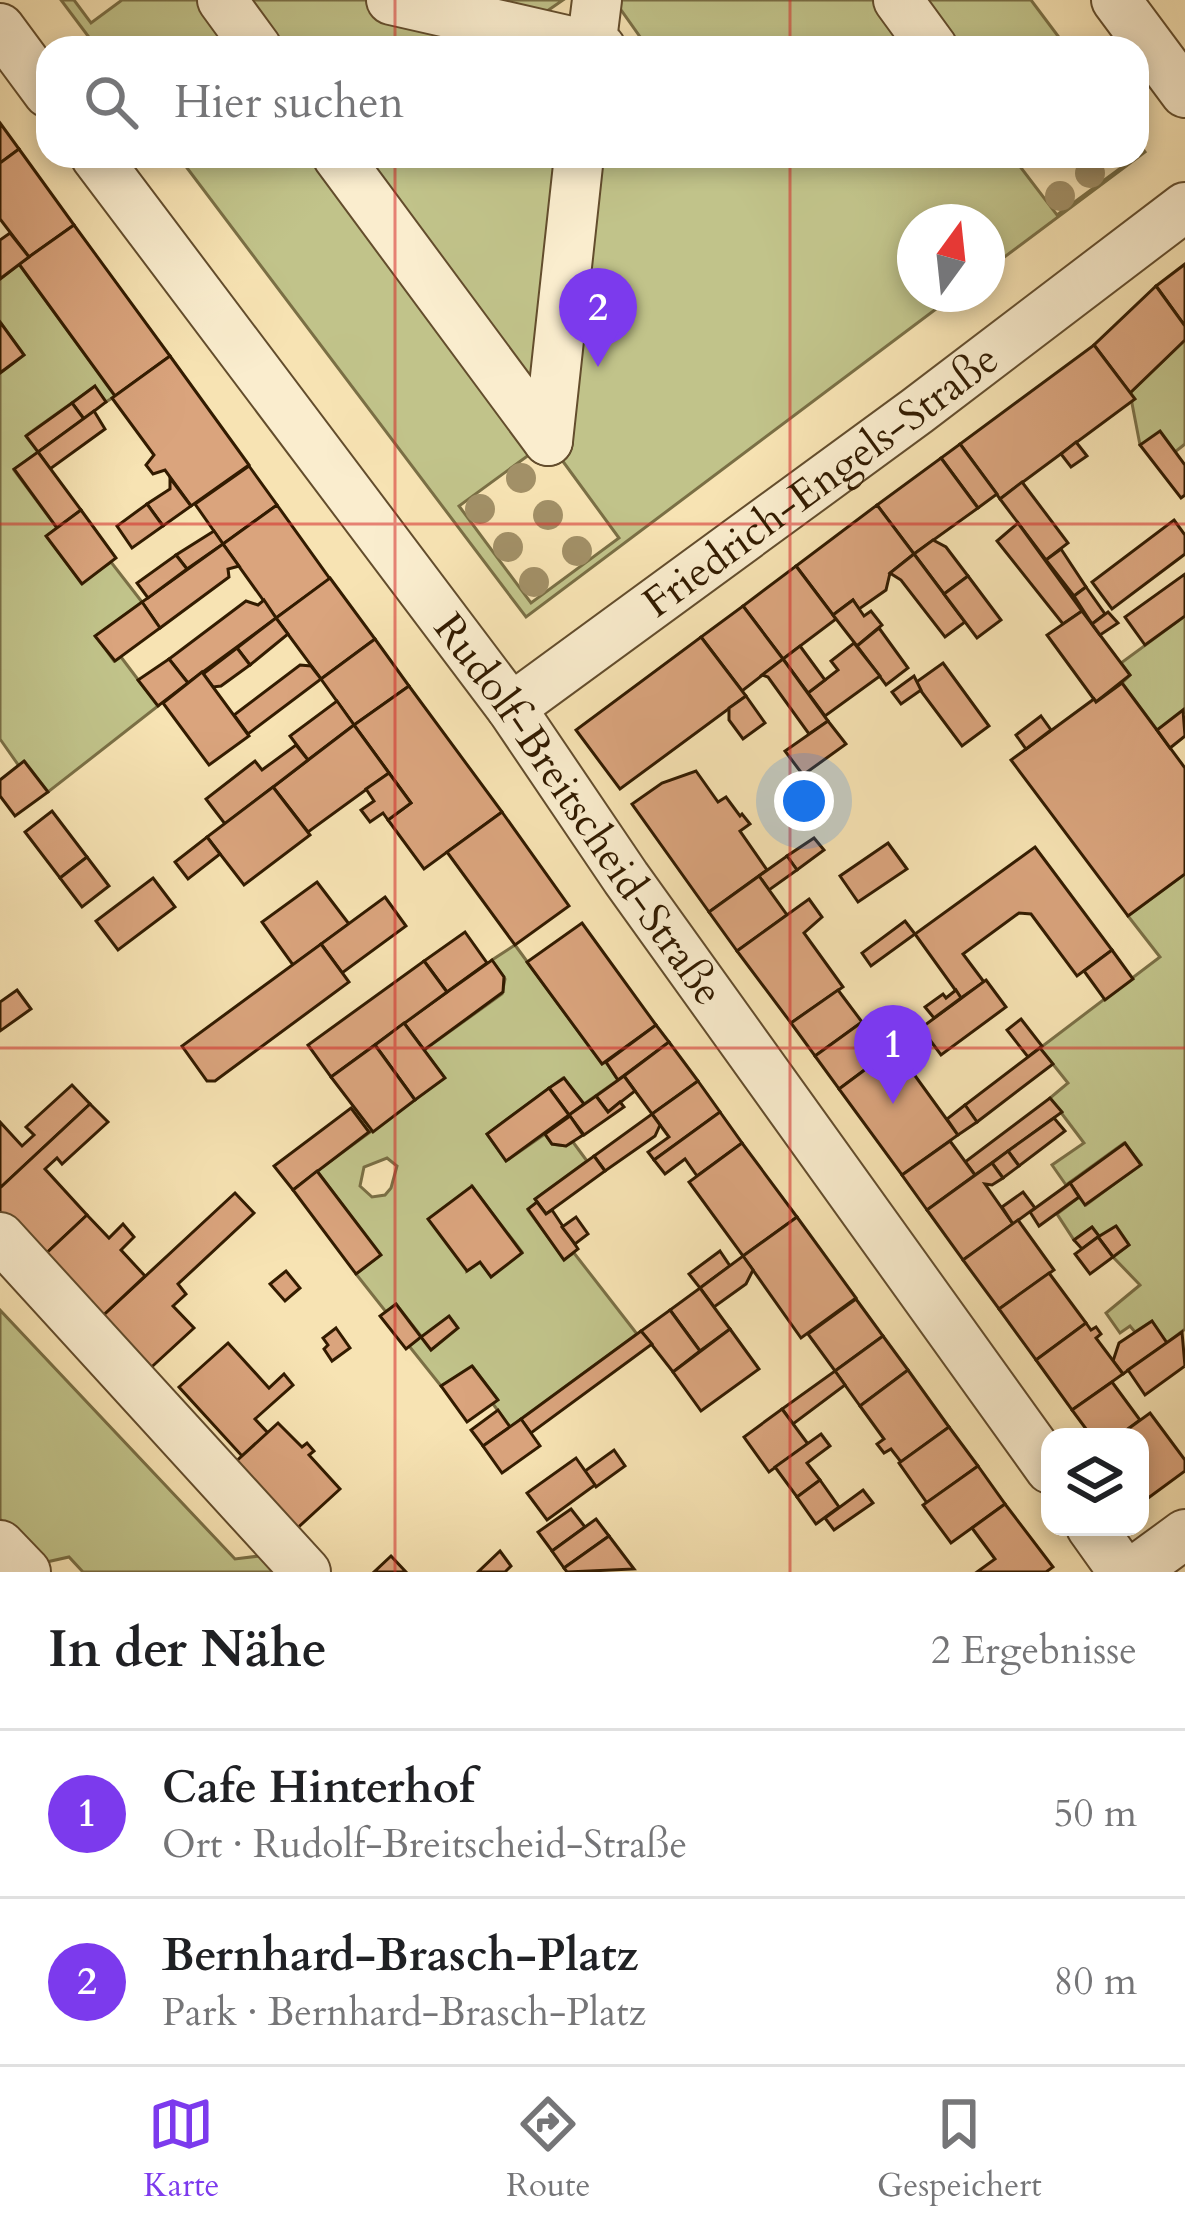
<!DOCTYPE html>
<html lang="de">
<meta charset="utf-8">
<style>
:root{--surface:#fff;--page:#f2f2f2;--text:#202124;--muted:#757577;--line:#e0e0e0;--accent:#7c3aed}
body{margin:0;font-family:Cardo,serif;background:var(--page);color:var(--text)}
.controls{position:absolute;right:36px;bottom:36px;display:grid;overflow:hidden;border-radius:24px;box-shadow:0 6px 18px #0003}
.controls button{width:108px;height:108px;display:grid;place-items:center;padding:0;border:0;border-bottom:3px solid var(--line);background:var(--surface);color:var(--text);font:60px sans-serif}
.compass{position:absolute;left:897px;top:204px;width:108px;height:108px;border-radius:50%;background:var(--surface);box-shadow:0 6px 18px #0003;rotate:15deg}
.you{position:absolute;left:804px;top:801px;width:42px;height:42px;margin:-30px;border:9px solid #fff;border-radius:50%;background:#1a73e8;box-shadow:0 0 0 18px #1a73e833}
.badge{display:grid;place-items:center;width:78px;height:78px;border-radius:50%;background:var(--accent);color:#fff;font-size:39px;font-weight:700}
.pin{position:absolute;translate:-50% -99px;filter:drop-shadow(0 3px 6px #0008)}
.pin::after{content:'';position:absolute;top:63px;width:42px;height:36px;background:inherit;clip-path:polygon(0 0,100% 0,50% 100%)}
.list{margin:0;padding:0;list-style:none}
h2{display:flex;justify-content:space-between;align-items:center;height:156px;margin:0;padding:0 48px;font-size:51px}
h2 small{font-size:39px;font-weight:400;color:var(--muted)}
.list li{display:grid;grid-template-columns:78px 1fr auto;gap:36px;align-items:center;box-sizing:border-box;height:168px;padding:0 48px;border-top:3px solid var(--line)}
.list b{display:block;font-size:45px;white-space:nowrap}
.list p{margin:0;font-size:39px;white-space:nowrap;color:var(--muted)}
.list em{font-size:39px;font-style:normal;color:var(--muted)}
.icon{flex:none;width:66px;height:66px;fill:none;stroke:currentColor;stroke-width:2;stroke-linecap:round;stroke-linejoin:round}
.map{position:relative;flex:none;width:1185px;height:1572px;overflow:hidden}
.search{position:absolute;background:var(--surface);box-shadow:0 6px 18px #0003;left:36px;right:36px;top:36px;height:132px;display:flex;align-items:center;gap:30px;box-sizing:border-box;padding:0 42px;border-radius:36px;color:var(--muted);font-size:45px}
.sheet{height:492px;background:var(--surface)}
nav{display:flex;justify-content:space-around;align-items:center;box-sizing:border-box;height:168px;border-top:3px solid var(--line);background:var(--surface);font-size:33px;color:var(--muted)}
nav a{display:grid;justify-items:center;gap:6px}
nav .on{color:var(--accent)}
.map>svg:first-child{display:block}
.green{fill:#c1c38a;stroke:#7a6f45;stroke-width:3;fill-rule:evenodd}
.building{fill:#daa47d;stroke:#321b00;stroke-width:3}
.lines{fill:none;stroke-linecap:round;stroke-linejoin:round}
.minor-casing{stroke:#634d2d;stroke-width:52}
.minor{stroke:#faedce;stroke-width:48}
.tree{fill:#a29067}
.grid{fill:none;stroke:#d62828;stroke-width:3;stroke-opacity:0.55}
.labels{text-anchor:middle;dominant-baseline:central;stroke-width:9;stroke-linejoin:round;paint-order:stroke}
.street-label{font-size:42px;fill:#321b00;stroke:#faedce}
</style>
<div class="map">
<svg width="1185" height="1572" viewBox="0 0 1185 1572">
<rect width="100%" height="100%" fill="#f7e3b3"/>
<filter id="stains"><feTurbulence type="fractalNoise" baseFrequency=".00167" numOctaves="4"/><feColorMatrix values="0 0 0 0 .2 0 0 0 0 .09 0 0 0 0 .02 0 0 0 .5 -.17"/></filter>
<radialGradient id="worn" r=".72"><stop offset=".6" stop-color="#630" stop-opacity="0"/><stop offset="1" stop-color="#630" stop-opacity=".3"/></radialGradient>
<g class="green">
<polygon points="61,0 74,0 91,23 122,0 563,0 524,27 538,48 97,48"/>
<polygon points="614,0 1031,0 1067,48 648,48"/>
<path d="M1137 141 1145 152 987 270V222H915V294H956L526 617 178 156H1012L1057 215 1137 156ZM548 441 619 538 531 603 459 506Z"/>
<polygon points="19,264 115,396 106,402 94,387 27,435 38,452 14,470 57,528 47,536 81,583 111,562 142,602 96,636 114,661 121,657 158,706 48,792 25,762 19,766 0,739 0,373 24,355 0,322 0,279"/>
<polygon points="1185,340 1185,444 1175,452 1140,445 1130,393"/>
<polygon points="1185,616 1185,712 1157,730 1122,683 1130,675 1121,663"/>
<polygon points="1185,874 1185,1329 1167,1343 1152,1321 1135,1332 1130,1326 1120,1333 1106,1313 1140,1285 1113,1257 1129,1245 1117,1227 1100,1238 1092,1227 1074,1240 1057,1214 1079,1197 1086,1205 1141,1164 1124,1143 1066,1185 1052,1165 1084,1143 1050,1098 1068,1083 1040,1048 1160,957 1128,916"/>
<path d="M515 945 602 1064 606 1062 618 1080 584 1104 563 1078 487 1134 506 1161 545 1134 552 1144 566 1146 573 1142 587 1161 535 1199 537 1202 528 1210 564 1259 574 1253 637 1334 510 1427 493 1404 497 1399 473 1367 441 1386 409 1346 421 1336 396 1304 386 1312 356 1274 380 1255 317 1171 444 1078 424 1050 502 994 505 979 492 960ZM387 1158 397 1166 391 1188 385 1195 372 1197 360 1186 364 1167ZM472 1187 522 1252 491 1276 480 1262 467 1271Z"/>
<polygon points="0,1310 235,1559 267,1555 282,1572 83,1572 69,1557 42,1563 0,1519"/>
</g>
<g class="building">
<polygon points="0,123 19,149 0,163"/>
<polygon points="19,149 74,225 29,257 0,219 0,163"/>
<polygon points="74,225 170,356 115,396 19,264"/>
<polygon points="10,233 29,257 0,279 0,240"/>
<polygon points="1185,264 1185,326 1156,286"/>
<polygon points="1156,286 1185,326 1185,340 1130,393 1094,345"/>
<polygon points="0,322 24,355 0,373"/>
<polygon points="1094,345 1135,399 1000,499 960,444"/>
<polygon points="170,356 249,465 191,506 165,470 153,474 146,465 154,455 112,398"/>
<polygon points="95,386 106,402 84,419 72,403"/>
<polygon points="72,403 84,419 38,452 26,436"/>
<polygon points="94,411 105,429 50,469 38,452"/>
<polygon points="1160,431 1185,465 1185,495 1181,498 1140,445"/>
<polygon points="1076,442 1087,456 1071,467 1061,454"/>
<polygon points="960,444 997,494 978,508 941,458"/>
<polygon points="38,452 81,510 57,528 14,469"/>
<polygon points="941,458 978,508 914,554 877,505"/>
<polygon points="249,466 277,505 223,544 195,504"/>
<polygon points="170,478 191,506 163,526 147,504 170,489"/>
<polygon points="1022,482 1068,543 1046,560 1000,499"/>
<polygon points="147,504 163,526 132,548 117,526"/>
<polygon points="277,505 330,579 276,618 223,544"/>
<polygon points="877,505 914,554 890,573 886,590 859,609 853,600 833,615 796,566"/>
<polygon points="81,510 116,558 82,584 46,536"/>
<polygon points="1174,520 1185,535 1185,554 1112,609 1092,582"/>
<polygon points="1018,523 1082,611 1063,624 997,541"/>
<polygon points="214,531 223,544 187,569 176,555"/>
<polygon points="933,540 946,547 968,576 944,594 914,554"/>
<polygon points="223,544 239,566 228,569 229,577 160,628 142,602"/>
<polygon points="1061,549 1086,587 1074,596 1046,560"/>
<polygon points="914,554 965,622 945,637 901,580 890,573"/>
<polygon points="176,555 187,569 148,598 137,583"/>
<polygon points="796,566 836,619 783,659 743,606"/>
<polygon points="1185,574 1185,616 1145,645 1125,617"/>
<polygon points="968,576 1001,620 977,638 944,594"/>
<polygon points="330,578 375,639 321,679 276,618"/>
<polygon points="1086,587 1105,614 1092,624 1074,596"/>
<polygon points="264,600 276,618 188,683 169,659 246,601 258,605"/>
<polygon points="853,600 864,616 871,611 882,625 857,646 833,615"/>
<polygon points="142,602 160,628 115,661 95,636"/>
<polygon points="743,606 783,659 742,691 701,637"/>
<polygon points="1082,611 1130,675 1096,702 1047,635"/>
<polygon points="1108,612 1118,623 1100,635 1092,624"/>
<polygon points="276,618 288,634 250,665 237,648"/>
<polygon points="879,628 908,668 886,685 857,646"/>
<polygon points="701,637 746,696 620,789 576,730"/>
<polygon points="375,639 409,686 354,725 321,679"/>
<polygon points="854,643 880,676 825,716 808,693 838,670 831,661"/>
<polygon points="800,646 825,680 808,693 783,659"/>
<polygon points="237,648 250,665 221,686 213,687 203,674"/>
<polygon points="169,659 188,683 158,706 138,680"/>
<polygon points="783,659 828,721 809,734 768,677 762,675"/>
<polygon points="943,663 989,726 962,746 915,683"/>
<polygon points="300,665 311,666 321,679 248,734 234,715"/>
<polygon points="202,672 249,736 209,765 163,703"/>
<polygon points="914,676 921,690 901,704 892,692"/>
<polygon points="1122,683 1185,768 1185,874 1128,916 1011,760 1094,699 1096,702"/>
<polygon points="409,686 502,812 424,869 388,820 411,803 354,725"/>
<polygon points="746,696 765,723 743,739 729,720 729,708"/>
<polygon points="337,701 354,725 308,760 290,736"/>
<polygon points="1183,710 1185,736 1170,748 1157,730"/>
<polygon points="1041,716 1051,730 1026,749 1016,735"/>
<polygon points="828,721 846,744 803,775 785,751"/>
<polygon points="354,725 389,773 308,832 273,787"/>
<polygon points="296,745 308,760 225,824 206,799 255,761 262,770"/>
<polygon points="24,761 48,792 15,816 0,796 0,780"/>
<polygon points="696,771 718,802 726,797 740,816 742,814 750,824 740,831 767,870 709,912 632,804 662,783"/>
<polygon points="389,773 411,803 388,820 383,813 370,822 361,810 374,801 366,789"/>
<polygon points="273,787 310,835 244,885 207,837"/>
<polygon points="52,811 87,857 60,878 25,832"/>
<polygon points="502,812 569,906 515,945 447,852"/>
<polygon points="207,837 220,854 188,879 175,862"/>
<polygon points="814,838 824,850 797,870 787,856"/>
<polygon points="888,843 907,869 858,902 840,876"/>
<polygon points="1035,847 1112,950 1077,976 1031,914 1019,913 963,954 984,982 961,998 915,934"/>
<polygon points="787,856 797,870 769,890 759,876"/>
<polygon points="87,857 109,886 82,907 60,878"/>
<polygon points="759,876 787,915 737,951 709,912"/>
<polygon points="153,878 175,907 118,950 96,921"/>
<polygon points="317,882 349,924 293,965 262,922"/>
<polygon points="385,897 406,926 342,973 321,944"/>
<polygon points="809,899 822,917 804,933 843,987 791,1023 737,951"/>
<polygon points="905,921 915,934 871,966 862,953"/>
<polygon points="582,923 656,1025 602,1064 527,962"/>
<polygon points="465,932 487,963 447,992 424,961"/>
<polygon points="321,944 349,982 215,1081 207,1081 182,1046"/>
<polygon points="1112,950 1133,979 1105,1000 1084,971"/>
<polygon points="492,960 504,977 503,992 424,1050 404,1023"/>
<polygon points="424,961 447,992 331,1077 308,1045"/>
<polygon points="986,980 1006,1007 941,1055 921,1028"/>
<polygon points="17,990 31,1009 0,1031 0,1002"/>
<polygon points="838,990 862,1022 815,1056 791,1023"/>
<polygon points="956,990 961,998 934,1018 925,1007 943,994 946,998"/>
<polygon points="1021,1019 1042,1046 1028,1057 1007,1030"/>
<polygon points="862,1022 886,1054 839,1089 815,1056"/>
<polygon points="404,1023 445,1078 415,1100 375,1045"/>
<polygon points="656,1025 669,1042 618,1080 606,1062"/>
<polygon points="921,1028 930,1042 911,1056 900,1055 958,1135 902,1175 839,1089"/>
<polygon points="669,1042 698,1081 652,1114 624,1076"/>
<polygon points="375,1045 415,1100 373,1132 331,1077"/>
<polygon points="1040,1048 1053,1064 977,1122 965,1105"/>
<polygon points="624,1076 635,1091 608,1112 596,1096"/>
<polygon points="564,1078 584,1104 569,1115 549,1088"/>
<polygon points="698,1081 720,1112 654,1160 648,1152 669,1137 652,1114"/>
<polygon points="72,1085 90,1104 0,1188 0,1122 22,1146 34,1135 26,1127"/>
<polygon points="549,1088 569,1115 506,1161 487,1134"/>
<polygon points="596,1096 608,1112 620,1102 624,1107 584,1135 569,1115"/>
<polygon points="1050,1098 1062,1112 975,1175 965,1162"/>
<polygon points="90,1104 108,1122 62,1164 57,1158 45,1169 87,1215 38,1261 0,1220 0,1188"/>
<polygon points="965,1105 977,1122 958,1135 947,1119"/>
<polygon points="351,1108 369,1132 293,1190 274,1166"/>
<polygon points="720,1112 742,1143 697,1176 685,1159 665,1174 654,1160"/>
<polygon points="652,1114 660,1125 655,1136 605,1171 594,1156"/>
<polygon points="570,1116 583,1135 566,1146 552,1144 545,1134"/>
<polygon points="1054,1118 1065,1131 1019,1166 1008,1151"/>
<polygon points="950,1141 975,1175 927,1210 902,1175"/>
<polygon points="742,1143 797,1217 743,1256 689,1182"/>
<polygon points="1125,1143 1141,1165 1085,1205 1070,1183"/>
<polygon points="1008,1151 1019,1166 1003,1178 992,1163"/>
<polygon points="594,1156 605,1171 546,1214 535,1199"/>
<polygon points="992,1163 1003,1178 992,1185 985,1184 1013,1224 963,1260 927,1210"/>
<polygon points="317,1171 381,1255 356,1274 293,1190"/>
<polygon points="1070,1183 1079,1197 1039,1226 1030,1212"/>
<polygon points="472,1186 522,1253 491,1277 480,1262 467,1271 428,1219"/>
<polygon points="1023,1192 1035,1208 1013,1224 1002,1207"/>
<polygon points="235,1193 254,1213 178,1284 186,1294 173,1306 194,1328 144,1374 96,1322"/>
<polygon points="537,1202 546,1214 552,1210 578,1249 564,1260 528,1209"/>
<polygon points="87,1215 109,1238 123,1224 134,1237 121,1250 145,1276 96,1322 38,1261"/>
<polygon points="576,1217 588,1234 575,1244 562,1227"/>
<polygon points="797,1217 856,1298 801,1338 743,1256"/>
<polygon points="1018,1220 1054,1270 999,1309 963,1260"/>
<polygon points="1116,1226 1129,1245 1113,1257 1098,1237"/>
<polygon points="1092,1227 1099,1236 1082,1249 1074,1240"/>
<polygon points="1098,1237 1113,1257 1090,1274 1075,1254"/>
<polygon points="720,1251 730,1266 700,1288 689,1274"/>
<polygon points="743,1256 753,1270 746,1284 714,1307 700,1288"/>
<polygon points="286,1271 300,1288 285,1301 270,1284"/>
<polygon points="1049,1273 1086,1323 1036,1360 999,1309"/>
<polygon points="700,1288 730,1329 700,1351 670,1310"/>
<polygon points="856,1299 883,1336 835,1371 808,1334"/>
<polygon points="396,1304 421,1337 406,1349 380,1316"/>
<polygon points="670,1310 700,1351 673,1372 641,1331"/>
<polygon points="449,1316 458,1328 431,1350 421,1337"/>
<polygon points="1152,1321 1167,1343 1123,1374 1113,1361 1119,1343"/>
<polygon points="1086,1323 1091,1330 1096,1327 1101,1334 1096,1338 1123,1374 1072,1410 1036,1360"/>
<polygon points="336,1328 350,1348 332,1361 324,1349 328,1345 323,1338"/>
<polygon points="730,1329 759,1369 701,1411 673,1372"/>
<polygon points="641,1331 652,1344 531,1433 521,1419"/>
<polygon points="1182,1332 1185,1366 1145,1395 1128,1370"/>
<polygon points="883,1336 908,1370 860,1406 835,1371"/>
<polygon points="228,1343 269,1388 284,1374 293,1385 255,1419 268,1433 242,1456 179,1387"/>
<polygon points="472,1366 498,1400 467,1422 441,1386"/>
<polygon points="908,1370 949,1427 901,1462 891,1449 884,1453 877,1444 884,1439 860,1406"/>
<polygon points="835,1371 845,1385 793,1424 782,1409"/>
<polygon points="1112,1382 1140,1420 1117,1437 1092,1437 1072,1410"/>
<polygon points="782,1409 808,1444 769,1472 744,1437"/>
<polygon points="498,1410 510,1427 483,1446 471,1430"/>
<polygon points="1150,1413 1185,1460 1185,1471 1140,1504 1140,1437 1117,1437"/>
<polygon points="521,1419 540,1446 502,1473 483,1446"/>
<polygon points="278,1423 302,1447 307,1443 314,1451 309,1455 340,1489 292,1533 231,1466"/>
<polygon points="949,1427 978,1466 927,1503 899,1463"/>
<polygon points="821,1434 830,1446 807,1463 820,1480 797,1497 775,1467"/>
<polygon points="614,1450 625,1466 596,1487 585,1471"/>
<polygon points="576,1458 595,1485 547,1520 527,1493"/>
<polygon points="978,1466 1005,1504 951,1543 923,1505"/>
<polygon points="820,1480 839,1507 816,1524 797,1497"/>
<polygon points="863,1490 873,1503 834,1530 825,1518"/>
<polygon points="1005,1504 1053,1567 1046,1572 977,1572 995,1559 972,1528"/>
<polygon points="571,1509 585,1527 552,1551 538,1532"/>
<polygon points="596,1519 609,1536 564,1568 552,1551"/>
<polygon points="609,1536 634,1569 567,1572 564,1568"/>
<polygon points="500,1551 511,1566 505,1572 478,1572"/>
<polygon points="391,1556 406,1572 374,1572"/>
</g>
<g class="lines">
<defs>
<g id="minor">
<polyline points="222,0 257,48"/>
<polyline points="391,0 601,48"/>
<polyline points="898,0 933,48"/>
<polyline points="1116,0 1185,93"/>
<polyline points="0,28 48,93"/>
<polyline points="591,48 597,0"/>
<path id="s1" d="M95 156 511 708 626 878 1050 1469"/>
<polyline points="337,156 548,441"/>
<polyline points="548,441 579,156"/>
<path id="s2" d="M511 708 917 411 1185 207"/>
<polyline points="0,1237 306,1572"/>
<polyline points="1091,1527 1123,1572"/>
<polyline points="0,1545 26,1572"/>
<polyline points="1133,1572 1185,1534"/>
</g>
</defs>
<use href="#minor" class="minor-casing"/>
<use href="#minor" class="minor"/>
</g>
<g class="tree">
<circle cx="1090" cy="173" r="15"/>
<circle cx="1060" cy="196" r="15"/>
<circle cx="521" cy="478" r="15"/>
<circle cx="480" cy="509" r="15"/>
<circle cx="548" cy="515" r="15"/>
<circle cx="508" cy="547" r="15"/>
<circle cx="577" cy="551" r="15"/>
<circle cx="534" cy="582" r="15"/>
</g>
<path class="grid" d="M395 0V48M790 0V48M395 156V1572M790 156V1572M0 524H1185M0 1048H1185"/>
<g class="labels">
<g class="street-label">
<text stroke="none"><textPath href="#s2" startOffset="384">Friedrich-Engels-Straße</textPath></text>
<text stroke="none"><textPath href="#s1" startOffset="813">Rudolf-Breitscheid-Straße</textPath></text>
</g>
</g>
<rect width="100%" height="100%" filter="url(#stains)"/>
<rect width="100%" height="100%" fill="url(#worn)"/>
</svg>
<div class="controls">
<button><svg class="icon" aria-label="layers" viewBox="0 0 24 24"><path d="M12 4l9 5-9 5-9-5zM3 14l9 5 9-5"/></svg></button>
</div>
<svg class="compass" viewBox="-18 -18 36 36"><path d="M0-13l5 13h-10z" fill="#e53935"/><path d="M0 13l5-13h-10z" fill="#757577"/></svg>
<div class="you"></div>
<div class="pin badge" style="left:893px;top:1104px">1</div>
<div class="pin badge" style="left:598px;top:367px">2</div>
<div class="search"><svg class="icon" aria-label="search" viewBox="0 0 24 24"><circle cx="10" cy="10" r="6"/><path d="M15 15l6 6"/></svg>Hier suchen</div>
</div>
<section class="sheet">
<h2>In der Nähe<small>2 Ergebnisse</small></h2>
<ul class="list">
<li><span class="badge">1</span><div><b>Cafe Hinterhof</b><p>Ort · Rudolf-Breitscheid-Straße</p></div><em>50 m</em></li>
<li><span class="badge">2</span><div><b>Bernhard-Brasch-Platz</b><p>Park · Bernhard-Brasch-Platz</p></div><em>80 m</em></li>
</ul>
</section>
<nav>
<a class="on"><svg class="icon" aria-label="map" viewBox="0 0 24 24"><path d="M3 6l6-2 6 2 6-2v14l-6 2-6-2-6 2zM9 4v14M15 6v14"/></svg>Karte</a>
<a><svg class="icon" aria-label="directions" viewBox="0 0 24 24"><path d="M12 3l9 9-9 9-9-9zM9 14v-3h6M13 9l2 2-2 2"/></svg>Route</a>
<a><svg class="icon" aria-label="saved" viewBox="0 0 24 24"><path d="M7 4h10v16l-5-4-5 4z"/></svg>Gespeichert</a>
</nav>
